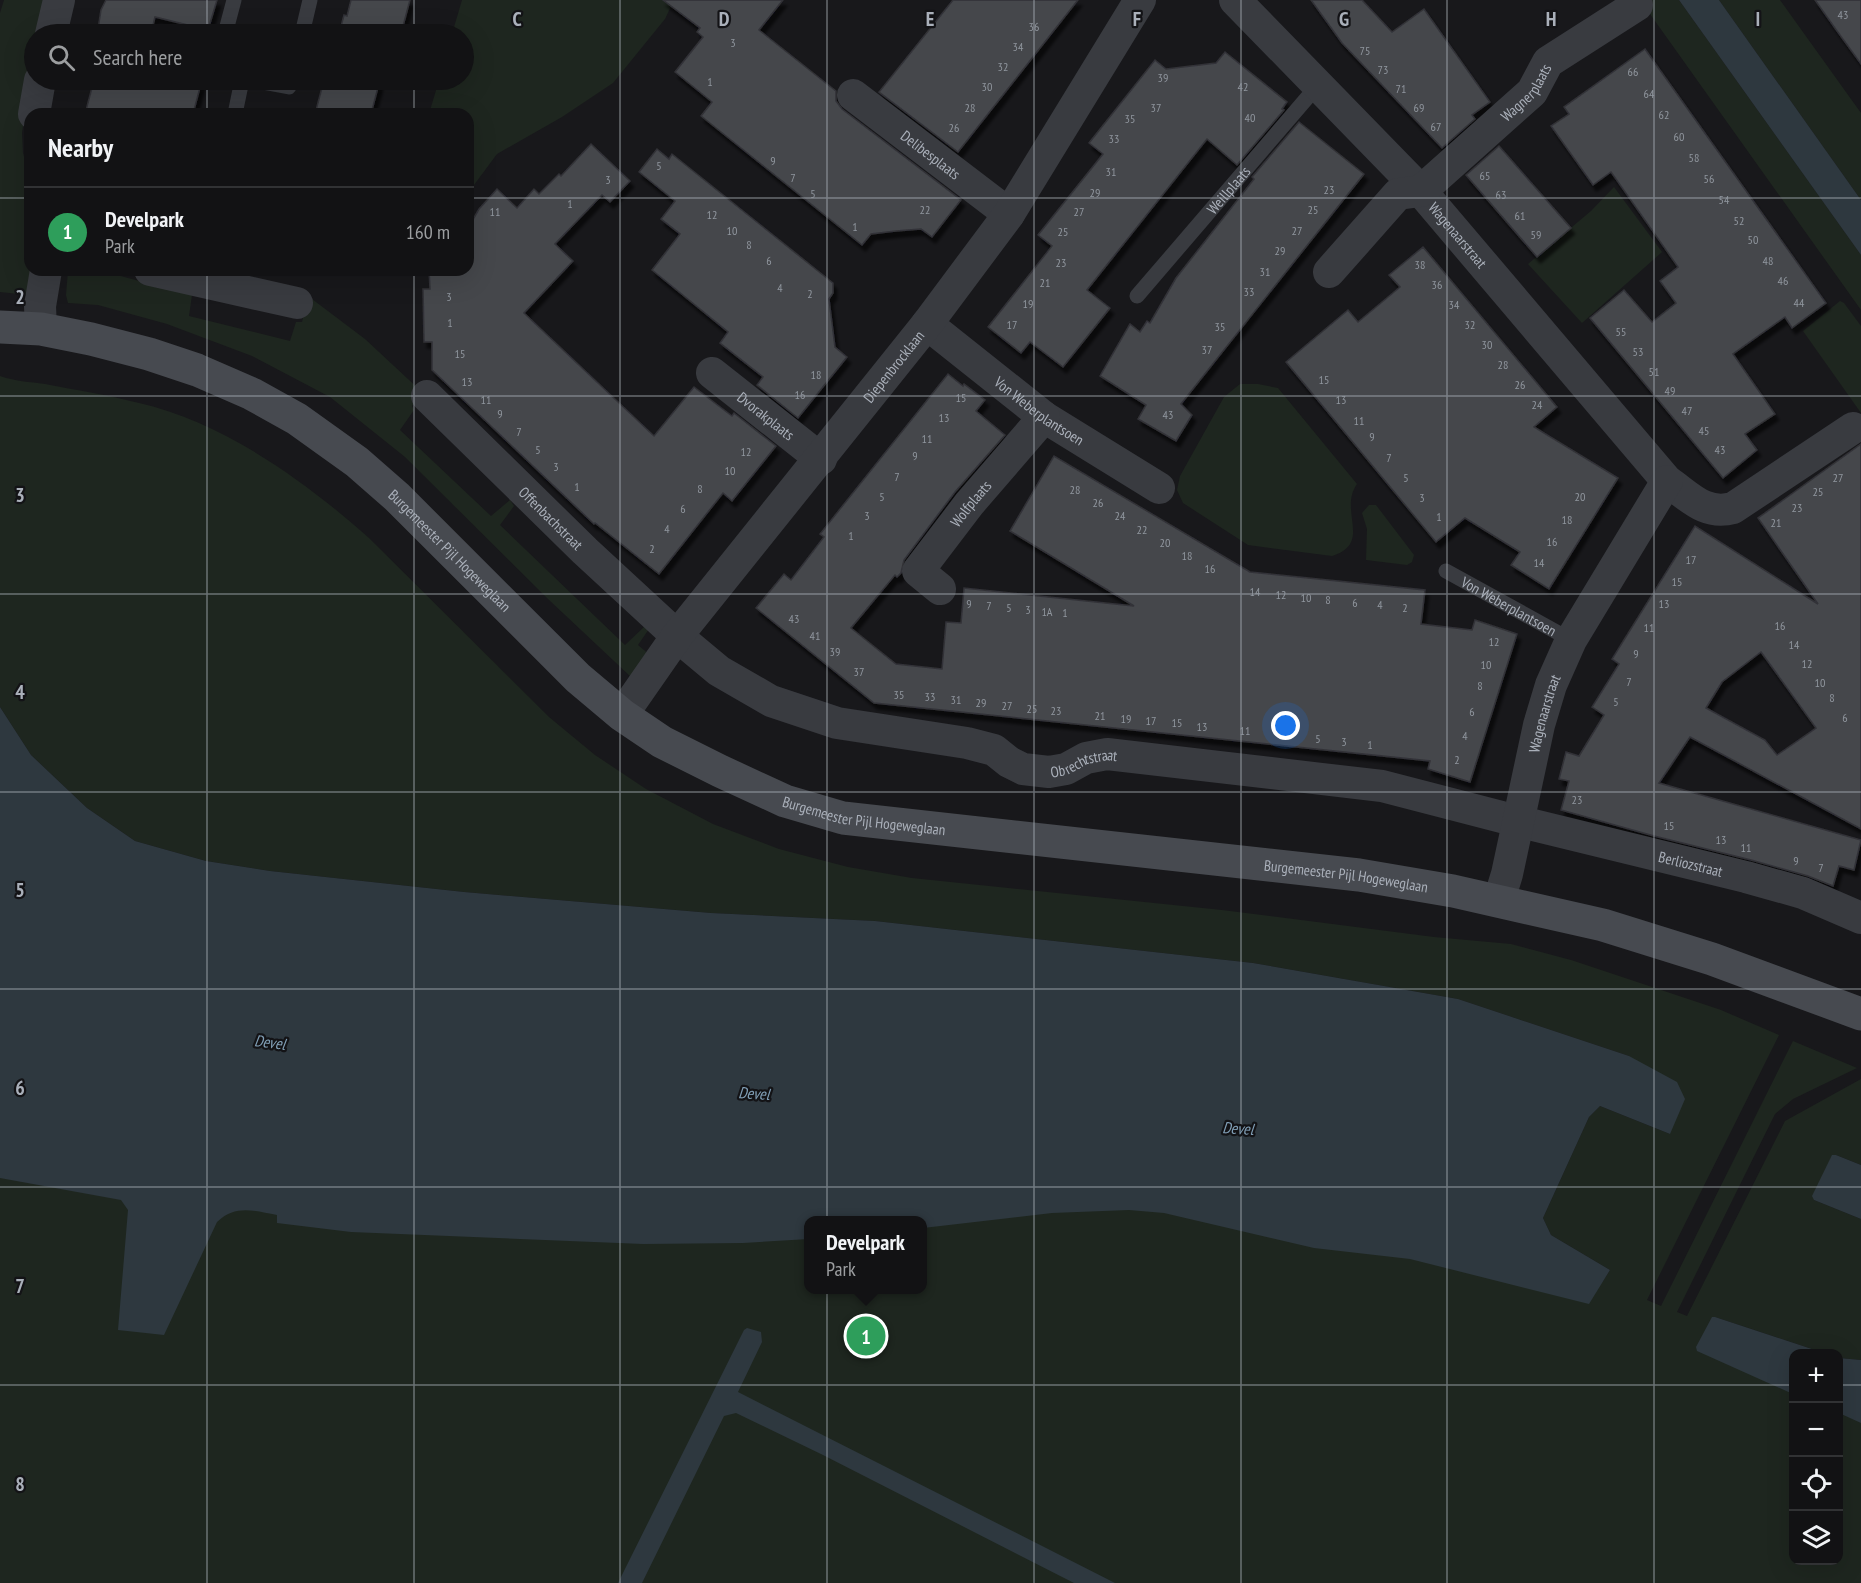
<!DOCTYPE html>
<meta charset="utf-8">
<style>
:root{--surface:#121214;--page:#1f2022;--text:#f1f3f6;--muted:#9c9ea0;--line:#313234;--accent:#f6ad35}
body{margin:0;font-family:"PT Sans Narrow",sans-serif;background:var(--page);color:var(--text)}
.controls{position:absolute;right:18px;bottom:18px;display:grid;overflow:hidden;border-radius:12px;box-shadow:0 6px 24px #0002}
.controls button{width:54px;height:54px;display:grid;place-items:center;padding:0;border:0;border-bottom:2px solid var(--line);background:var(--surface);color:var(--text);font:30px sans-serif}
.you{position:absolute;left:1286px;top:726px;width:21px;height:21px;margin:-15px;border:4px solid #fff;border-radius:50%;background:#1a73e8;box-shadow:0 0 0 9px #1a73e833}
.badge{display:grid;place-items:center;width:39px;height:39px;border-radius:50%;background:var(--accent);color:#fff;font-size:20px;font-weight:700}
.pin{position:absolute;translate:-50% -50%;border:3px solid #fff;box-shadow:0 2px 6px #0006}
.popup{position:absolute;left:804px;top:1216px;width:123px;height:78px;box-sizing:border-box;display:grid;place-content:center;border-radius:12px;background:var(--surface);filter:drop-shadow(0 2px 4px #0005);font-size:20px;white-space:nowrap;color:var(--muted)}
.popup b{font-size:22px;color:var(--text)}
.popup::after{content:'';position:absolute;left:50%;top:100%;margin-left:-12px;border:12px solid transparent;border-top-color:var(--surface)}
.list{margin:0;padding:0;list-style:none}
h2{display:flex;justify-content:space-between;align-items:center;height:78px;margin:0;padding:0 24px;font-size:26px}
h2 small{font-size:20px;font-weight:400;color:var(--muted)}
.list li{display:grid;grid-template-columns:39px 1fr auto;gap:18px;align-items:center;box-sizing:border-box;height:90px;padding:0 24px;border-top:2px solid var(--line)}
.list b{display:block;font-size:22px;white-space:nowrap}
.list p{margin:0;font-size:20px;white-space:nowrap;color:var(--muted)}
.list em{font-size:20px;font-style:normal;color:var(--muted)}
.icon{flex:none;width:33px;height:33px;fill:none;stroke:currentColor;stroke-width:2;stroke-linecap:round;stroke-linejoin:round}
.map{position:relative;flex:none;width:1861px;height:1583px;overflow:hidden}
.search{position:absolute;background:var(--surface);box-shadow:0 6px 24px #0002;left:24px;top:24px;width:450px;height:66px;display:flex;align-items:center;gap:15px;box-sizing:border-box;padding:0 21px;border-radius:33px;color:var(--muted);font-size:22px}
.panel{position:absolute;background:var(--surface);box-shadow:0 6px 24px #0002;left:24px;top:108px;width:450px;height:168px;border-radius:18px}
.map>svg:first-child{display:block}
.green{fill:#1e261f;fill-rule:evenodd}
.water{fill:#2e383f}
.building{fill:#44464b;stroke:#323237;stroke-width:1.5;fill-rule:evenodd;filter:url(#shadow)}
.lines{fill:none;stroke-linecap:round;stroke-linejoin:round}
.service{stroke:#393b40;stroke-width:15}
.minor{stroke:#393b40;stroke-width:32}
.secondary{stroke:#474a50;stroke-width:33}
.grid{fill:none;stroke:#aab0ba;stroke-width:1.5;stroke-opacity:0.55}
.labels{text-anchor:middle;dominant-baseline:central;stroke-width:4.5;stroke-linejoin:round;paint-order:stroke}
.number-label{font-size:12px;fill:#90969e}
.street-label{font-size:15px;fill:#aab0ba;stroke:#131316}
.water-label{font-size:16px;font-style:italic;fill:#819fb6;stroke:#131316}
.grid-label{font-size:20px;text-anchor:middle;font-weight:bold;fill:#aab0ba;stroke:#131316;stroke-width:4.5;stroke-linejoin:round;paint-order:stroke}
</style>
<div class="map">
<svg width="1861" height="1583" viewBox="0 0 1861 1583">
<defs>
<filter id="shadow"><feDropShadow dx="3.5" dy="6" stdDeviation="1.5" flood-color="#0009"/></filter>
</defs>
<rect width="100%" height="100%" fill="#18181b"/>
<g class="green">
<polygon points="4,0 48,0 39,34 34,34 34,54 22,133 23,153 30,176 30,270 32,270 28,295 0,292 0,13"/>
<polygon points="462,0 674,0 665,19 613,83 562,117 497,154 468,193 468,114 429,114 439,80 464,80 464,34 452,34"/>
<polygon points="1640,0 1679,0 1861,255 1861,310"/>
<polygon points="1719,0 1780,0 1861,113 1861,200"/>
<polygon points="1614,187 1662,252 1582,323 1528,264 1591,211"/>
<polygon points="68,270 98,270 192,295 189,316 290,341 296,322 302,322 308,296 365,339 423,393 412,406 414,410 400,430 491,516 510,500 514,506 500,525 625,645 645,626 649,629 638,645 651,656 631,677 548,599 405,457 330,397 252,356 167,324 98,305 68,303 66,295"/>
<polygon points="1840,301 1844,303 1861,326 1861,413 1803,331"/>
<path d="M0 376C14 381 30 382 45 384 76 390 108 395 139 403 223 422 305 481 369 538L549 717 595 755 646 789 713 824 779 849 848 867 912 878 1222 910 1434 937 1511 944 1571 960 1721 1010 1779 1035 1647 1300 1661 1306 1793 1041 1857 1068 1793 1099 1775 1114 1677 1312 1687 1316 1785 1121 1861 1079V1165L1836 1155 1814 1200 1861 1219V1360L1839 1358 1838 1354 1824 1353 1715 1317 1793 1362 1794 1560H1838L1839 1381 1861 1390V1583H0V1131L1154 1208 1603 1281 1610 1270 1551 1235 1543 1218 1589 1117 1600 1106 1670 1134 1629 1056 1458 999 1253 963 875 921 711 913 464 892 270 871 206 861 135 841 87 808 31 755 0 707ZM809 1220H923V1290H809Z"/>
<path d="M1240 384H1258L1278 388 1357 484C1338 511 1373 543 1332 556L1248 545 1183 503 1177 490 1180 476 1224 397Z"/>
<polygon points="1369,505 1376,505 1414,555 1412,562 1407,565 1366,560 1367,529 1362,513"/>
</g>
<g class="water">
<polygon points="1679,0 1719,0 1861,200 1861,255"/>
<path d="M0 707 31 755 87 808 135 841 206 861 270 871 464 892 711 913 875 921 1253 963 1458 999 1629 1056 1677 1082 1685 1099 1670 1134 1600 1106 1589 1117 1543 1218 1551 1235 1610 1270 1589 1304 1410 1259 1314 1248 1164 1213 1129 1210 1052 1213 923 1228V1220H809V1239L743 1243 643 1244 351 1232 277 1223V1215C254 1211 236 1204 217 1222L164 1335 118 1330 128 1210 121 1200 0 1178Z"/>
<polygon points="1832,1155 1836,1155 1861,1165 1861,1219 1814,1200 1812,1196"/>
<polygon points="1712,1317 1715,1317 1824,1353 1794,1354 1793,1394 1697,1351 1696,1347"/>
<polygon points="747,1328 761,1332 762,1342 738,1392 1115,1583 1074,1583 823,1455 736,1413 724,1416 642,1583 618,1583 744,1330"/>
<polygon points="1839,1358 1861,1360 1861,1423 1839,1413"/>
</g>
<g class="building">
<polygon points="106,0 217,0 208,30 155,17 151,34 119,34 98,29 101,10"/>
<polygon points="351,0 410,0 402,30 398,29 397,34 339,34 344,15 347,16"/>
<polygon points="663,0 783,0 759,30 836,91 836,101 842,109 961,200 932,237 921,229 896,231 871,234 862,245 701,116 712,102 675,72 703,37 697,32 700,28"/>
<polygon points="953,0 1078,0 958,152 879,92"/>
<polygon points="1311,0 1362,0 1392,32 1424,9 1490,102 1472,115 1475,119 1442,148 1342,43"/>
<polygon points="1815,0 1861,0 1861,64 1837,31"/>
<polygon points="1645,49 1826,303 1792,328 1785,317 1733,354 1775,414 1745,434 1757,450 1723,478 1590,318 1624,290 1652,322 1676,303 1660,281 1678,267 1611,172 1593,185 1551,126 1569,114 1564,107"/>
<polygon points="1225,52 1287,102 1282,109 1284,110 1237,165 1207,139 1087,290 1110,308 1063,367 1030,342 1021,353 988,327 1052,246 1038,235 1103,154 1089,143 1155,60 1166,69 1216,63"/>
<polygon points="94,80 202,80 193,114 85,114"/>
<polygon points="324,80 380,80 371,114 315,114"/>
<polygon points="1299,122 1364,174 1181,404 1192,415 1176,441 1138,419 1146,405 1100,376 1130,324 1140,332 1147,321 1150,323 1176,278 1254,179 1252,177"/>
<polygon points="591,144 630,181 610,202 602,195 555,244 573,261 524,313 654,436 694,387 732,416 734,413 776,446 732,501 723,493 659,574 595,523 594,524 432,370 432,342 424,342 423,289 430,289 429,270 468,270 468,228 479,209 497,189 517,208 534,189 539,194 559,174 561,176"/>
<polygon points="1499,146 1571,228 1537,257 1466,175"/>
<polygon points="657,149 669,159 672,154 833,283 833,293 829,299 835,347 847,357 798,418 757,385 763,377 720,343 728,332 652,270 680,234 661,219 675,201 639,172"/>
<polygon points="1423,247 1557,407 1534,427 1618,478 1549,589 1511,565 1520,552 1465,518 1436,542 1286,362 1348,310 1358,322 1400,287 1389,275"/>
<polygon points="948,374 963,386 964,384 985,400 976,411 1005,435 955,492 904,560 901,573 897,577 895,575 851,628 896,664 942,669 946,622 961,623 964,588 1134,606 1010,531 1054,456 1250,572 1425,590 1421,624 1472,630 1475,620 1517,634 1470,782 1428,769 1430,761 874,703 756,608 784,574 791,580 824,537 820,534"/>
<path d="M1861 444V829L1690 737 1659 783 1861 840 1854 870 1839 866 1833 886 1808 876 1751 860 1654 836 1561 810 1569 781 1559 779 1566 752 1579 756 1604 715 1592 707 1619 664 1612 659 1695 526 1818 604 1758 518ZM1761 652 1816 728 1777 755 1765 740 1706 708 1722 682Z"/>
</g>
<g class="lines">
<g class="service">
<polyline points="52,29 74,34"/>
<polyline points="225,34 234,0"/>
<polyline points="302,34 310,0"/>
<polyline points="252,80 289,87 291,80"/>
<polyline points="235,114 242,80"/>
<path id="s1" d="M1137 296 1319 84"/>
<path id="s2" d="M1446 571 1571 640"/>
</g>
<g class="minor">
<path id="s3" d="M1235 0 1421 191 1667 481C1689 496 1705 516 1733 508L1853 428"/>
<polyline points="51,34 59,0"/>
<path id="s4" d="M853 95 1009 214"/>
<polyline points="34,114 40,80"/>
<polyline points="150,270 297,303"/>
<path id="s5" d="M1329 272 1398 194 1421 191 1532 92 1548 62 1637 5"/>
<path id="s6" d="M927 324 1044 417 1159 488"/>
<polyline points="41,329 40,306 46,270"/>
<path id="s7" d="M712 373 821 459"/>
<path id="s8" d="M427 396 585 551 677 636 719 671 771 701 837 723 967 743 994 750 1009 762 1023 769 1049 772 1066 769 1086 758 1107 754 1382 786 1517 821 1746 877 1803 893 1861 918"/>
<path id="s9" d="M940 589 918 571 969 504 1044 417"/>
<path id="s10" d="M622 715 677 636 927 324 1009 214 1140 0"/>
<path id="s11" d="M1499 900 1507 874 1539 725 1551 685 1571 640 1667 481"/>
</g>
<path class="secondary" id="s12" d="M0 327 41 329 91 339 149 354 197 370 252 394 297 419 357 462 397 497 578 678 622 715 662 742 720 771 785 801 843 818 1359 875 1453 891 1603 925 1712 959 1861 1014"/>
</g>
<path class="grid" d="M207 0V34M414 0V34M620 0V1583M827 0V1583M1034 0V1583M1241 0V1583M1447 0V1583M1654 0V1583M207 80V114M414 80V114M0 198H30M468 198H1861M207 270V1583M414 270V1583M0 396H1861M0 594H1861M0 792H1861M0 989H1861M0 1187H1861M0 1385H1794M1838 1385H1861"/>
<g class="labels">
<g class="number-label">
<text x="1843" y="14">43</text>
<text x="1034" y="26">36</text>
<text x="733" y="42">3</text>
<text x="1018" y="46">34</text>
<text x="1365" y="50">75</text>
<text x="1003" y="66">32</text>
<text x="1383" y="69">73</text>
<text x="1633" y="71">66</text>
<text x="1163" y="77">39</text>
<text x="710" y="81">1</text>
<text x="987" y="86">30</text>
<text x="1243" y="86">42</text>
<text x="1401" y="88">71</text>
<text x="1649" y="93">64</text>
<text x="970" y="107">28</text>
<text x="1156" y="107">37</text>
<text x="1419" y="107">69</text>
<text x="1664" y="114">62</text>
<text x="1250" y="117">40</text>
<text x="1130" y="118">35</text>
<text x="1436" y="126">67</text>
<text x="954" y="127">26</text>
<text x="1679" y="136">60</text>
<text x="1114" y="138">33</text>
<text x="1694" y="157">58</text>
<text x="773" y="160">9</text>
<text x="659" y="165">5</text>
<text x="1111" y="171">31</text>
<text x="1485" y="175">65</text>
<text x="793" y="177">7</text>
<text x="1709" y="178">56</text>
<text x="608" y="179">3</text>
<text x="1329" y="189">23</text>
<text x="1095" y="192">29</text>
<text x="813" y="193">5</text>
<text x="1501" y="194">63</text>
<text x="1724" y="199">54</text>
<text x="570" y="203">1</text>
<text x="925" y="209">22</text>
<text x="1313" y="209">25</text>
<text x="495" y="211">11</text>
<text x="1079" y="211">27</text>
<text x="712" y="214">12</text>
<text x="1520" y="215">61</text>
<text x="1739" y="220">52</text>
<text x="855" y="226">1</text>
<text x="732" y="230">10</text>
<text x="1297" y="230">27</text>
<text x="1063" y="231">25</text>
<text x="1536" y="234">59</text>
<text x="1753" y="239">50</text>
<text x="749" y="244">8</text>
<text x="1280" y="250">29</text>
<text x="769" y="260">6</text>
<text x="1768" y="260">48</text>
<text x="1061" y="262">23</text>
<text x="1420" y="264">38</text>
<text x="1265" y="271">31</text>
<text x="1783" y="280">46</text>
<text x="1045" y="282">21</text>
<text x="1437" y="284">36</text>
<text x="780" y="287">4</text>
<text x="1249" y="291">33</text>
<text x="810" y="293">2</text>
<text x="449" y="296">3</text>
<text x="1799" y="302">44</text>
<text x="1028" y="303">19</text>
<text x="1454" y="304">34</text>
<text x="450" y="322">1</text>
<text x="1012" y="324">17</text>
<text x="1470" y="324">32</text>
<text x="1220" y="326">35</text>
<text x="1621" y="331">55</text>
<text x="1487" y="344">30</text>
<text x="1207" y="349">37</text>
<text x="1638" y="351">53</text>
<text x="460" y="353">15</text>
<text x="1503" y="364">28</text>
<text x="1654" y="371">51</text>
<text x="816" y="374">18</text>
<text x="1324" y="379">15</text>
<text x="467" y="381">13</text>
<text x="1520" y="384">26</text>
<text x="1670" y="390">49</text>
<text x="800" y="394">16</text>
<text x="961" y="397">15</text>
<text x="486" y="399">11</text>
<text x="1341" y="399">13</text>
<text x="1537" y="404">24</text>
<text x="1687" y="410">47</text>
<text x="500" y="413">9</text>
<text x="1168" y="414">43</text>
<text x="944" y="417">13</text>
<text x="1359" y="420">11</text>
<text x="1704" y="430">45</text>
<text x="519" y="431">7</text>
<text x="1372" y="436">9</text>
<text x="927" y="438">11</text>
<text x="538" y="449">5</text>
<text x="1720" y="449">43</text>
<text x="746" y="451">12</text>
<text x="915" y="455">9</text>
<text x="1389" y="457">7</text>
<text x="556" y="466">3</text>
<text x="730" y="470">10</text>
<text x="897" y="476">7</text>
<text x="1406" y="477">5</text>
<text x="1838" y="477">27</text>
<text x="577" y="486">1</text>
<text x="700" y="488">8</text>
<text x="1075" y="489">28</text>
<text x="1818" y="491">25</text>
<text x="882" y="496">5</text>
<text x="1580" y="496">20</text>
<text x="1422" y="497">3</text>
<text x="1098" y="502">26</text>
<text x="1797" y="507">23</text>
<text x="683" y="508">6</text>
<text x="867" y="515">3</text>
<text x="1120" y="515">24</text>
<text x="1439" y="516">1</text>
<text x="1567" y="519">18</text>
<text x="1776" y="522">21</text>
<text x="667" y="528">4</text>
<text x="1142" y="529">22</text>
<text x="851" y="535">1</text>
<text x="1552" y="541">16</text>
<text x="1165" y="542">20</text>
<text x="652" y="548">2</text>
<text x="1187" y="555">18</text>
<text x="1691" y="559">17</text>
<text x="1539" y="562">14</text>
<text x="1210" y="568">16</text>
<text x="1677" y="581">15</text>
<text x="1255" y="591">14</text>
<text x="1281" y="594">12</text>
<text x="1306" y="597">10</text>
<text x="1328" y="599">8</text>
<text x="1355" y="602">6</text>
<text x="969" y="603">9</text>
<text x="1664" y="603">13</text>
<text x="1380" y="604">4</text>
<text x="989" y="605">7</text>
<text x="1009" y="607">5</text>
<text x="1405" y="607">2</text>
<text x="1028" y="609">3</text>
<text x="1047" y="611">1A</text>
<text x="1065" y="612">1</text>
<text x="794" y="618">43</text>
<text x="1780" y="625">16</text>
<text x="1649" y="627">11</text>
<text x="815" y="635">41</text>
<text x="1494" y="641">12</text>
<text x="1794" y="644">14</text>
<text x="835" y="651">39</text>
<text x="1636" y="653">9</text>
<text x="1807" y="663">12</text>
<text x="1486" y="664">10</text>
<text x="859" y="671">37</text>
<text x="1629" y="681">7</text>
<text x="1820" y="682">10</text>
<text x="1480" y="685">8</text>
<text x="899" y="694">35</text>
<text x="930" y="696">33</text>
<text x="1832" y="697">8</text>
<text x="956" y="699">31</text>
<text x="1616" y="701">5</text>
<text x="981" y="702">29</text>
<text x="1007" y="705">27</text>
<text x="1032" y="708">25</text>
<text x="1056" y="710">23</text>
<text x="1472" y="711">6</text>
<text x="1100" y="715">21</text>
<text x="1845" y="717">6</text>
<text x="1126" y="718">19</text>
<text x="1151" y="720">17</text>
<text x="1177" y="722">15</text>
<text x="1202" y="726">13</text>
<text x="1245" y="730">11</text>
<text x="1465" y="735">4</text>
<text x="1318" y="738">5</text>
<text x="1344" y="741">3</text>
<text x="1370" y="744">1</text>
<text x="1457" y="759">2</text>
<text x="1577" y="799">23</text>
<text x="1669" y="825">15</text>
<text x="1721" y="839">13</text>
<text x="1746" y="847">11</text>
<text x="1796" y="860">9</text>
<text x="1821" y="867">7</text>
</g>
<g class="street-label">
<text stroke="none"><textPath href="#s5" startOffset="272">Wagnerplaats</textPath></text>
<text stroke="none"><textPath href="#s4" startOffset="98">Delibesplaats</textPath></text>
<text stroke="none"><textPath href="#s1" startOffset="140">Weillplaats</textPath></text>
<text stroke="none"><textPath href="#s3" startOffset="324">Wagenaarstraat</textPath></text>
<text stroke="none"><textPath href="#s10" startOffset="442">Diepenbrocklaan</textPath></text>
<text stroke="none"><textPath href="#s6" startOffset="142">Von Weberplantsoen</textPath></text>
<text stroke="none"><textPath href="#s7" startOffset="69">Dvorakplaats</textPath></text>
<text stroke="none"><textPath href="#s9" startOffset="114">Wolfplaats</textPath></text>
<text stroke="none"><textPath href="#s8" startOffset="174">Offenbachstraat</textPath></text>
<text stroke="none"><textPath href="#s12" startOffset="516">Burgemeester Pijl Hogeweglaan</textPath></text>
<text stroke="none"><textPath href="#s2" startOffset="72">Von Weberplantsoen</textPath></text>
<text stroke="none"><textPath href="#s11" startOffset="192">Wagenaarstraat</textPath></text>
<text stroke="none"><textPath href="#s8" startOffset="788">Obrechtstraat</textPath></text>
<text stroke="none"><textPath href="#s12" startOffset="1020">Burgemeester Pijl Hogeweglaan</textPath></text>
<text stroke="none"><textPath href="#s8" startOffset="1408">Berliozstraat</textPath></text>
<text stroke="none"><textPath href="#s12" startOffset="1506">Burgemeester Pijl Hogeweglaan</textPath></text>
</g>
<g class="water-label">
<text transform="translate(270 1042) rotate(7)">Devel</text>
<text transform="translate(754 1093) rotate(4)">Devel</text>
<text transform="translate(1238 1128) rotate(4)">Devel</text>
</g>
</g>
<g class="grid-label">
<text x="517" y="26">C</text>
<text x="724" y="26">D</text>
<text x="930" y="26">E</text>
<text x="1137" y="26">F</text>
<text x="1344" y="26">G</text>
<text x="1551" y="26">H</text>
<text x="1758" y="26">I</text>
<text x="20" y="304">2</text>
<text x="20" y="502">3</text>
<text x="20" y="699">4</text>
<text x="20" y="897">5</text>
<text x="20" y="1095">6</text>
<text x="20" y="1293">7</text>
<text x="20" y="1491">8</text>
</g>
</svg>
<div class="controls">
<button>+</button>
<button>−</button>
<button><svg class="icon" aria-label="locate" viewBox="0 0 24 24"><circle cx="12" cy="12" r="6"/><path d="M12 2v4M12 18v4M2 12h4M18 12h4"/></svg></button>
<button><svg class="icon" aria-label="layers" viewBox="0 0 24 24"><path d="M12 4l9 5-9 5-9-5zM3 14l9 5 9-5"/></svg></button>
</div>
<div class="you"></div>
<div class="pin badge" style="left:866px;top:1336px;background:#2e9e5b">1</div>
<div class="popup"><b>Develpark</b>Park</div>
<div class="search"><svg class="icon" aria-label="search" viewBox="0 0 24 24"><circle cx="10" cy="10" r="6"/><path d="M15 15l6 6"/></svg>Search here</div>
<section class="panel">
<h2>Nearby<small></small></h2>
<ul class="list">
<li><span class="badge" style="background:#2e9e5b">1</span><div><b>Develpark</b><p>Park</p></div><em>160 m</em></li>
</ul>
</section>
</div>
